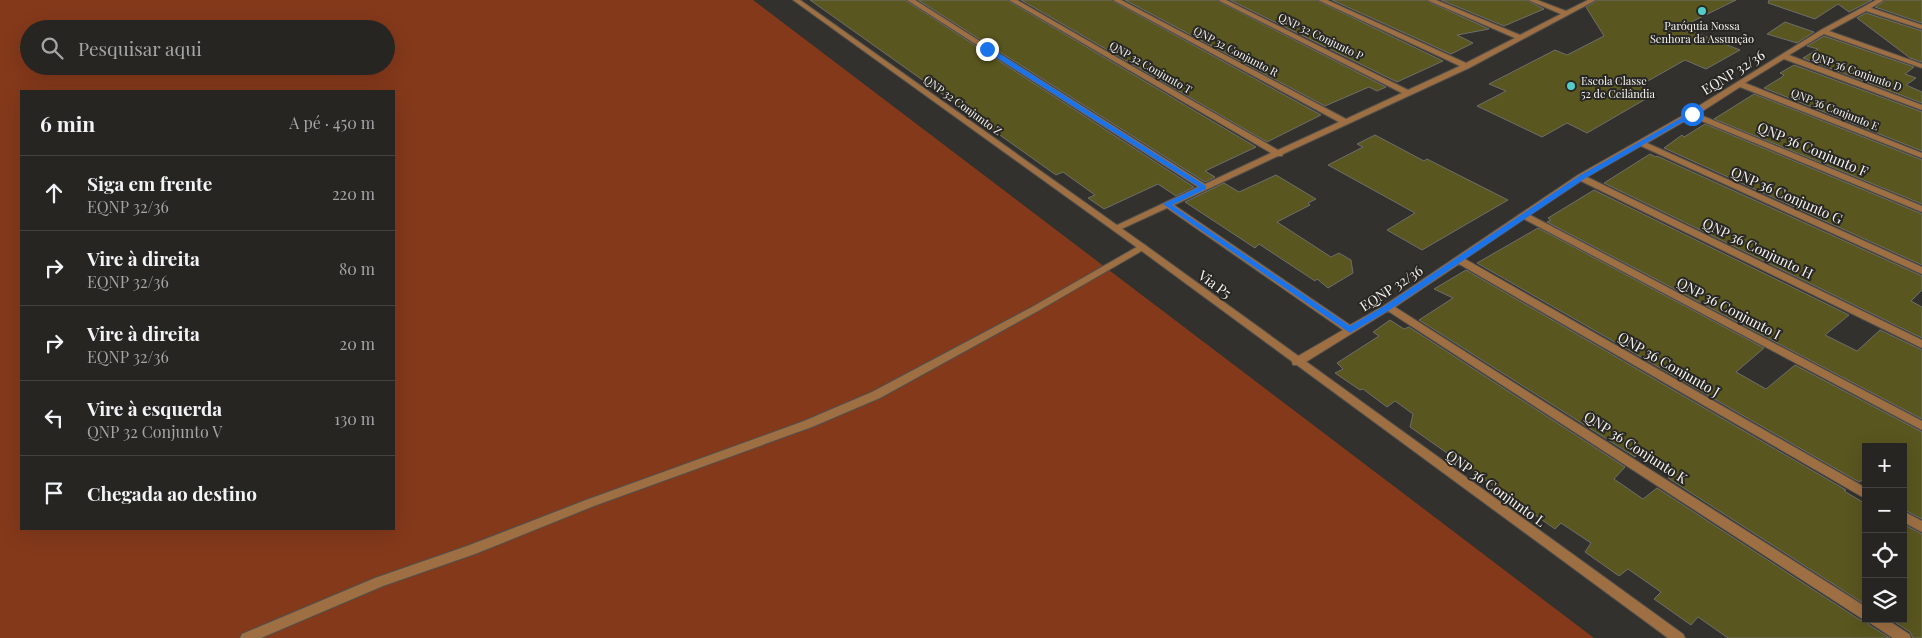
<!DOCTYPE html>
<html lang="pt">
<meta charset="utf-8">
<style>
:root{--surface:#262522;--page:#2e2d2a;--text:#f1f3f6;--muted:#a4a5a5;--line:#424240}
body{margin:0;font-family:"Playfair Display",serif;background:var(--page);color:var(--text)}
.controls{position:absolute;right:15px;bottom:15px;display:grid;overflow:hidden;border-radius:0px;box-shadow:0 5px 20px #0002}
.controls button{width:45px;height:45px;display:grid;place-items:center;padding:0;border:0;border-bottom:1px solid var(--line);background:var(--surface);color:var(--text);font:25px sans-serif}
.stop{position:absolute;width:15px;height:15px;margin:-11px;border:4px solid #1a73e8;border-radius:50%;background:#fff}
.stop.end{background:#1a73e8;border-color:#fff;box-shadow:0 1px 5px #0008}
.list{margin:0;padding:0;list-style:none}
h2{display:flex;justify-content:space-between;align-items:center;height:65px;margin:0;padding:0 20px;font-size:21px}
h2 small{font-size:16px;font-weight:400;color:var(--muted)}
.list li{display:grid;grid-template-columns:32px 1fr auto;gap:15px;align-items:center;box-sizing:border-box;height:75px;padding:0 20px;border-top:1px solid var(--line)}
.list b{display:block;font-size:19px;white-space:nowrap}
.list p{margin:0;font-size:16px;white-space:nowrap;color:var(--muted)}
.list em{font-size:16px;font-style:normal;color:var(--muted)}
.icon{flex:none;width:28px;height:28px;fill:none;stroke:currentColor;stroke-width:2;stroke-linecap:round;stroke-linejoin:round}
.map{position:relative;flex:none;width:1922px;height:638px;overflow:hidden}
.search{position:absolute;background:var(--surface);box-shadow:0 5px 20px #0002;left:20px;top:20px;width:375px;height:55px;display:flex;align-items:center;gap:12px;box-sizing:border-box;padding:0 18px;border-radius:28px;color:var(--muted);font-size:19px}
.panel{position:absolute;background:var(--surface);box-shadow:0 5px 20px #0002;left:20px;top:90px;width:375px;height:440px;border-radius:0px}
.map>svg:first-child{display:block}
.green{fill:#84391b;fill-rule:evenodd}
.building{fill:#59561f;stroke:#6e6e6a}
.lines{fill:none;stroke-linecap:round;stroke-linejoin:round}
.minor-casing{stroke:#52504c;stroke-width:2}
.tertiary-casing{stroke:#52504c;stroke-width:2}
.minor{fill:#9e6f43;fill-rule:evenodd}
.tertiary{fill:#9e6f43;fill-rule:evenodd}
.route{fill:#1a73e8}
.poi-dot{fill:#53cdca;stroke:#292723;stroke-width:2}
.labels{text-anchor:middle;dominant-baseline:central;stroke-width:4;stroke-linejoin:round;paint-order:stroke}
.far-poi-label{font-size:11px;fill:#f5f4f1;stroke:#292723}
.far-street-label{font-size:11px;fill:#f5f4f1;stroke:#292723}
.street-label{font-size:14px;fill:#f5f4f1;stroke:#292723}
</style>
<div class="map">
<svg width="1922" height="638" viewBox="0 0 1922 638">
<rect width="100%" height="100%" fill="#33312d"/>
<path class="green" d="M0 0H753L1594 638H0ZM29 29H386V66H29ZM21 91H394V529H21Z"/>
<g class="building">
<polygon points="810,0 905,0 1194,187 1176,196 1158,184 1104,209 1088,198 1095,195 1063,172 1056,175"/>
<polygon points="918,0 1007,0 1256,147 1205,171 1215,177 1205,182"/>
<polygon points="1021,0 1111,0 1321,115 1267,142"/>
<polygon points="1125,0 1216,0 1386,87 1377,91 1369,87 1325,106"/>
<polygon points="1230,0 1316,0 1443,61 1397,82"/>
<polygon points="1332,0 1425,0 1489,29 1457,35 1473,43 1451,54"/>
<polygon points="1441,0 1526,0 1544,9 1504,26"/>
<polygon points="1598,0 1736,0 1681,27 1740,50 1706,69 1685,60 1639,86 1656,93 1587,133 1567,123 1542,137 1477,106 1506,91 1489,84 1555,50 1567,55 1604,36 1586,7"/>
<polygon points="1769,0 1872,0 1849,12 1838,4 1815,19 1768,3"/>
<polygon points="1886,0 1922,0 1922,23 1875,7"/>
<polygon points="1866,13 1922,31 1922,62 1910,58 1857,18"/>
<polygon points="1785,22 1814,32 1797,43 1767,34"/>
<polygon points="1824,36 1914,67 1905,74 1916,78 1906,85 1922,92 1922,103 1803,58 1818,49 1807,46"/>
<polygon points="1794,65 1922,112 1922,151 1764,88 1782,77 1784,75 1780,73"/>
<polygon points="1754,94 1922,160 1922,204 1714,119"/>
<polygon points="1705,124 1922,214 1922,265 1664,148 1682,135 1684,137"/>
<polygon points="1375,135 1424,161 1427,159 1508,200 1422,250 1387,230 1415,213 1328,165 1363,147 1357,144"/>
<polygon points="1650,154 1656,157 1657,156 1922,276 1922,290 1911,301 1922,307 1922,338 1604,183"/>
<polygon points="1276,175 1316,199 1308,203 1310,205 1277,222 1331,257 1339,253 1351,260 1353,273 1328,288 1317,279 1315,281 1259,244 1255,248 1185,202 1224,183 1239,192"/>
<polygon points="1594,190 1849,315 1825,335 1857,351 1880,330 1922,350 1922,419 1547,222 1551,220 1548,218"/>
<polygon points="1538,228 1764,348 1736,372 1766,389 1795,365 1922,432 1922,519 1903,509 1903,447 1866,447 1866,478 1859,482 1477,263"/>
<polygon points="1466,270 1846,490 1844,491 1866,504 1866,605 1668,478 1671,476 1638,454 1635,457 1419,320 1453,298 1434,289"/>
<polygon points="1390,320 1404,329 1409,327 1625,467 1614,479 1643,499 1657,488 1860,620 1867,621 1869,625 1890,638 1728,638 1698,617 1691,625 1654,599 1661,592 1628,569 1619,576 1585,552 1591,543 1561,523 1555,529 1410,427 1413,414 1395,401 1387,407 1363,389 1360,390 1335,373 1343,369 1337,363 1379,336 1373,332"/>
<polygon points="1903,524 1922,534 1922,638 1913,638 1910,632 1890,619 1903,619"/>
</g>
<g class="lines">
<defs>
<g id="minor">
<polygon points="907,0 915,0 1205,184 1271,153 1009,0 1017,0 1278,150 1339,122 1113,0 1121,0 1346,119 1402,93 1218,0 1226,0 1408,90 1460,66 1318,0 1327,0 1466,63 1515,38 1427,0 1436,0 1520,35 1561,14 1528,0 1537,0 1566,11 1588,0 1596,0 1469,68 1283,154 1282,156 1278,156 1174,205 1350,325 1385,305 1578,175 1689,112 1821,30 1876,0 1884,0 1871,8 1922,25 1922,29 1866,11 1829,31 1922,64 1922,68 1824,34 1789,55 1922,105 1922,110 1784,59 1745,83 1922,153 1922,158 1740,87 1698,114 1922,206 1922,212 1692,117 1647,143 1922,267 1922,274 1641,146 1587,177 1922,340 1922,348 1581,181 1530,215 1922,421 1922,430 1524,219 1465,259 1866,488 1866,499 1459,264 1395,307 1866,607 1866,619 1867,619 1861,618 1388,311 1301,365 1293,365 1292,362 1293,359 1343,330 1167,208 1119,230 1116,231 1111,228 1198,187"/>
<polygon points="1142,244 1145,245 1147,247 1145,249 1038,311 880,398 812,427 594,506 475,554 383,586 261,638 240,638 242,634 375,578 467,546 586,500 804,421 872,392 1032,307"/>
<polygon points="1903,511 1922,521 1922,532 1903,522"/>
<polygon points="1869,619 1886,619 1909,634 1911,638 1893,638 1870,623"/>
</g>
<polygon id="tertiary" points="793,0 800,0 1145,245 1683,634 1685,638 1668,638 1139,249"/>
</defs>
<use href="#minor" class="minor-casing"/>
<use href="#tertiary" class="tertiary-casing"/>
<use href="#minor" class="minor"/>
<use href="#tertiary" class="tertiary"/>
</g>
<polygon class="route" points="985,47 989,47 1206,186 1206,189 1172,205 1350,326 1386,305 1579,176 1690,113 1696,114 1584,179 1391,309 1350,333 1163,204 1199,187 985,50"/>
<g class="poi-dot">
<circle cx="1702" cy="11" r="5"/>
<circle cx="1571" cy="86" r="5"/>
</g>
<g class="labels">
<g class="far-poi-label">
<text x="1702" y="25">Paróquia Nossa<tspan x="1702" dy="13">Senhora da Assunção</tspan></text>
<text x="1581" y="80" text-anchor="start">Escola Classe<tspan x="1581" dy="13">52 de Ceilândia</tspan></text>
</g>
<g class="far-street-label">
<text transform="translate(1321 36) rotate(26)">QNP 32 Conjunto P</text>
<text transform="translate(1236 51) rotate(28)">QNP 32 Conjunto R</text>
<text transform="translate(1151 67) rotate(30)">QNP 32 Conjunto T</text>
<text transform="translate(1857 71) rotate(20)">QNP 36 Conjunto D</text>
<text transform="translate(963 105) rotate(36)">QNP 32 Conjunto Z</text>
<text transform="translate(1835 109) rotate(22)">QNP 36 Conjunto E</text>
</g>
<g class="street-label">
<text transform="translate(1733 72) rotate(-32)">EQNP 32/36</text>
<text transform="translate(1813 149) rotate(23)">QNP 36 Conjunto F</text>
<text transform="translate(1787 195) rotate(24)">QNP 36 Conjunto G</text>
<text transform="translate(1758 248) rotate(26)">QNP 36 Conjunto H</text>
<text transform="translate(1215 284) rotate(36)">Via P5</text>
<text transform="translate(1391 288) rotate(-33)">EQNP 32/36</text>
<text transform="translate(1729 308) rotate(28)">QNP 36 Conjunto I</text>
<text transform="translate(1669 364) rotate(30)">QNP 36 Conjunto J</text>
<text transform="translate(1636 447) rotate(33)">QNP 36 Conjunto K</text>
<text transform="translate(1496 488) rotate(36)">QNP 36 Conjunto L</text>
</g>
</g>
</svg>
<div class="controls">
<button>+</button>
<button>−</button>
<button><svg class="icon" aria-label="locate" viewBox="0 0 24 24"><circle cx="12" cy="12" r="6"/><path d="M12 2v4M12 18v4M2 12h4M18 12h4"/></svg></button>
<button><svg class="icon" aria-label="layers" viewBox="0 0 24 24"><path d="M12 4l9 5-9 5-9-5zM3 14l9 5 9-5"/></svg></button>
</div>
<div class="stop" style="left:1692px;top:114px"></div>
<div class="stop end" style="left:987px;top:49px"></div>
<div class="search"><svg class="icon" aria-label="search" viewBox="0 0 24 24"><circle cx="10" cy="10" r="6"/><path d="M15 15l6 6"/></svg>Pesquisar aqui</div>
<section class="panel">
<h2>6 min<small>A pé · 450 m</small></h2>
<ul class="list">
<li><svg class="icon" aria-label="ahead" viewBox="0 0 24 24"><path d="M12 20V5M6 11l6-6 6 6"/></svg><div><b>Siga em frente</b><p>EQNP 32/36</p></div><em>220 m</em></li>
<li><svg class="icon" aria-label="right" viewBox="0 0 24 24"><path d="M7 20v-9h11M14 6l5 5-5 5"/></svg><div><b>Vire à direita</b><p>EQNP 32/36</p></div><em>80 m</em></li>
<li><svg class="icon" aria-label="right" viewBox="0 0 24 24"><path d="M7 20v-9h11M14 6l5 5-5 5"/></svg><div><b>Vire à direita</b><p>EQNP 32/36</p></div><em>20 m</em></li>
<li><svg class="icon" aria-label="left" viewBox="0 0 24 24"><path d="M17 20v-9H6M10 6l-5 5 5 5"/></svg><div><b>Vire à esquerda</b><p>QNP 32 Conjunto V</p></div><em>130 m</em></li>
<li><svg class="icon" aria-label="arrive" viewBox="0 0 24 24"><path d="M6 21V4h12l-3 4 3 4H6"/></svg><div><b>Chegada ao destino</b></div></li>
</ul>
</section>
</div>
